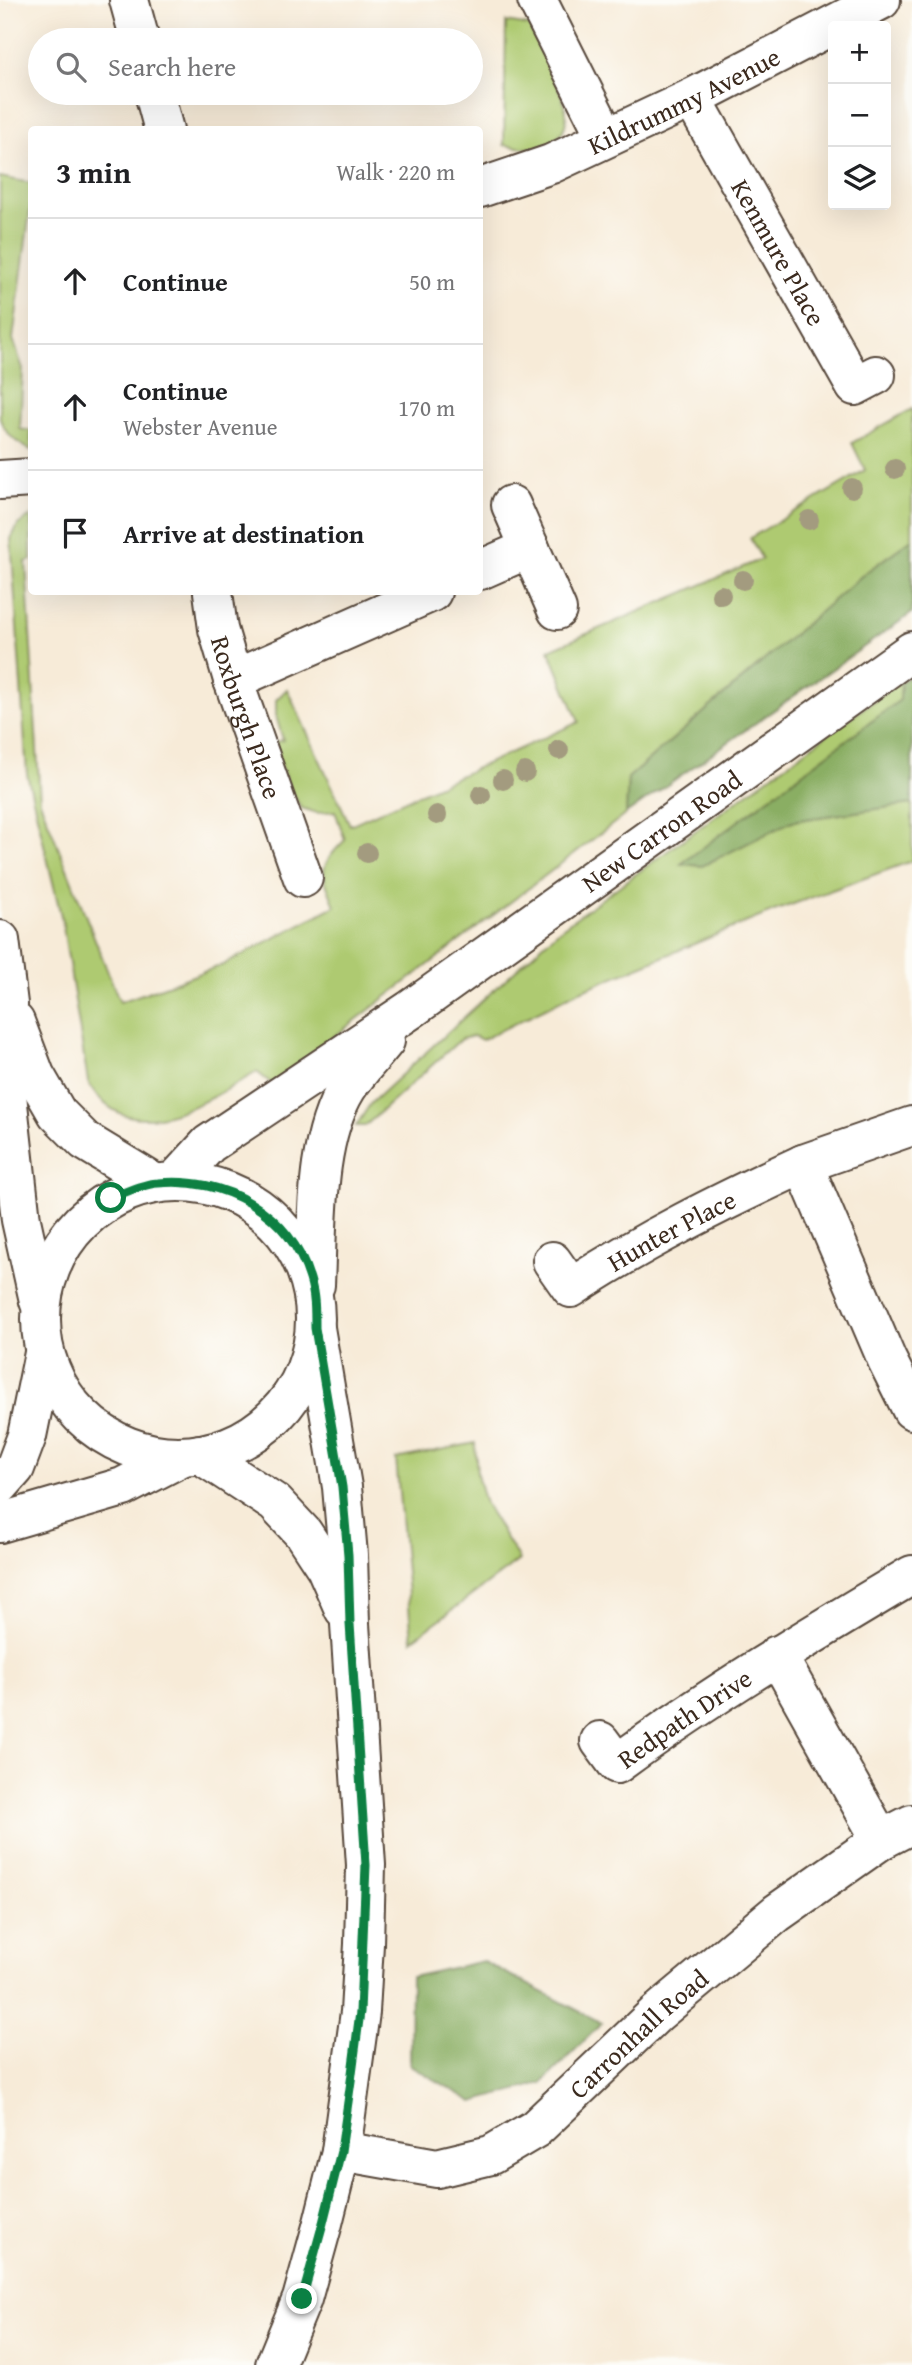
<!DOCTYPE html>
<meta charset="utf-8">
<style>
:root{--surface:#fff;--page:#f2f2f2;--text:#202124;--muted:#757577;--line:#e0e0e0}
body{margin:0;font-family:"Gentium Book Plus",serif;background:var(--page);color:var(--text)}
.controls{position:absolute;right:21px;top:21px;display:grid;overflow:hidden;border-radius:7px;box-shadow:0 7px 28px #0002}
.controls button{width:63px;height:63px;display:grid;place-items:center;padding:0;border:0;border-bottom:2px solid var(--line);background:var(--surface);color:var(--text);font:35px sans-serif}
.stop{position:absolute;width:21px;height:21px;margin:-16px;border:5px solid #0b8043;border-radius:50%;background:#fff}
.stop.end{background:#0b8043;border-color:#fff;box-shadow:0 2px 7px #0008}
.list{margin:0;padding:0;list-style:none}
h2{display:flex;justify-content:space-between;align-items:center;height:91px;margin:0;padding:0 28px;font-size:30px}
h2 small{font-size:23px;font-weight:400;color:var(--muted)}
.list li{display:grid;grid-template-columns:46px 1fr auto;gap:21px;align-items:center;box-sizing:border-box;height:126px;padding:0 28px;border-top:2px solid var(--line)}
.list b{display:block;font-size:26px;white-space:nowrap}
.list p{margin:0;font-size:23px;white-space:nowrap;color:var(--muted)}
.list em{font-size:23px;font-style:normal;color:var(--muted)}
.icon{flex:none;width:38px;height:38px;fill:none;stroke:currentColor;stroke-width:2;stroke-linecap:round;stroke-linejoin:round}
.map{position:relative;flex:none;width:912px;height:2365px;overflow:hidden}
.search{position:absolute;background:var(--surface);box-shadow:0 7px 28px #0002;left:28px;top:28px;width:455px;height:77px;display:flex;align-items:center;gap:18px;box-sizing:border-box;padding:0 24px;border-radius:38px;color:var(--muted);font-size:26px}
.panel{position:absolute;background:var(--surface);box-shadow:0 7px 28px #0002;left:28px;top:126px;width:455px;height:469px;border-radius:7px}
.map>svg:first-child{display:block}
.green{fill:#aeca71;stroke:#747a48;stroke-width:2}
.forest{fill:#8aae63;stroke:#626c40;stroke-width:2}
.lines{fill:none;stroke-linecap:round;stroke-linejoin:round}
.minor-casing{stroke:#57473a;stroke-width:42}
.major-casing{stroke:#57473a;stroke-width:42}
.minor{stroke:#fff;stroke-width:38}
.major{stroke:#fff;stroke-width:38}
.tree{fill:#a39b7f}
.route{stroke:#0b8043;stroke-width:9}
.labels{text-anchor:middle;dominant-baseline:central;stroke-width:5;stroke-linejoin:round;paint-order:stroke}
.street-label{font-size:26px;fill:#3b2a1e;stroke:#fdfcf7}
</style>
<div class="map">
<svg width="912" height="2365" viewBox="0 0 912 2365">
<rect width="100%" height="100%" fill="#fdfcf7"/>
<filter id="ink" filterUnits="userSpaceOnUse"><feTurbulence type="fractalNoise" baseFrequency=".0143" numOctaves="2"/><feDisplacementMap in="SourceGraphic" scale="14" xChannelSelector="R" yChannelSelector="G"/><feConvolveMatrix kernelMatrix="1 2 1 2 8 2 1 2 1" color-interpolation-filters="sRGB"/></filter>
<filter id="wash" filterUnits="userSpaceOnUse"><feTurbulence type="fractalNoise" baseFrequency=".00686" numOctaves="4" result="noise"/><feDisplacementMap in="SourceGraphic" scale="28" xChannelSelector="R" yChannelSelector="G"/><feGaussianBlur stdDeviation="1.57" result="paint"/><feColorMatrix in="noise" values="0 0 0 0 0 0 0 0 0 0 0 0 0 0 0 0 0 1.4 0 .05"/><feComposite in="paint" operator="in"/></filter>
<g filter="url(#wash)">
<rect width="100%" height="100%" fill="#f7ebd8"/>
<g class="green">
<path d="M506 22 529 26C538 46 570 102 566 121 565 128 561 135 555 139 540 152 523 148 504 145Z"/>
<path d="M0 177 31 183V203L13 339 23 369 20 429 31 431V450C16 443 5 434 0 418Z"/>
<path d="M912 409V539L865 573 628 778 626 814 272 1084 257 1072C206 1101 128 1154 88 1082L62 920 27 774 11 539 18 525 31 516V560L26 562 40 801 120 1002 223 965 335 906C321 871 317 868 345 840L335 811 317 813 301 808 289 787 272 743 283 740 276 716V700L287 689 350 825 579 722 549 650 762 559 750 538 865 470 852 443Z"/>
<polygon points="901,681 900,700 682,864 702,866 792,821 912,804 912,861 774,911 575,993 482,1040 474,1036 461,1039 365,1126 356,1126 371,1103 559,930"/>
<polygon points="475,1443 477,1474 485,1504 519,1560 412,1640 396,1459"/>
</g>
<g class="forest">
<polygon points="912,539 912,613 626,814 628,778 865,573"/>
<polygon points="912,676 912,804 792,821 702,866 681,864 900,700 901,681"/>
<polygon points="483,1961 602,2023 542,2083 473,2102 410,2065 411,1977"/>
</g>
</g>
<g filter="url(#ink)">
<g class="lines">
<defs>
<g id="minor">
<polyline points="129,0 140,40"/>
<polyline points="537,0 606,137"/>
<polyline points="154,93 164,130"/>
<path id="s1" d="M692 98 855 386 876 375"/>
<path id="s2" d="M480 188 551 164 692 98 881 0"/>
<polyline points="0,480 32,478"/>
<polyline points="511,505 557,610"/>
<polyline points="480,570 530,548"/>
<path id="s3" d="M213 592 218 629 233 680 303 878"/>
<polyline points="233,680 432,592"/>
<polyline points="803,1164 912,1126"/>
<path id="s4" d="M552 1261 571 1288C644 1240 723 1201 803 1164L887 1360 912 1410"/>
<polyline points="200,1454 275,1503 303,1533 326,1568 344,1609"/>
<polyline points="777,1655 881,1840"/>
<path id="s5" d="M600 1741 617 1764C711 1695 811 1635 912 1575"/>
<path id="s6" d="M341 2151 437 2168 491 2155 535 2129 656 2014 777 1913 881 1840 912 1824"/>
<polyline points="275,2365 302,2299 323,2223 341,2151 360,2012 364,1944 366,1865 350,1624 348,1555 342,1487 315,1328"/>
</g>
<g id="major">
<polyline points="0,940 8,1004 7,1095 21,1220 39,1301"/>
<polyline points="15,1022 35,1075 57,1113 85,1141 154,1183"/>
<circle cx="178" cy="1319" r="137"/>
<path id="s7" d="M174 1182 209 1144 410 1010 912 651"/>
<path d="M315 1285C318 1224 314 1141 347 1088 358 1071 373 1056 385 1041"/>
<polyline points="0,1485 15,1468 27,1436 44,1353"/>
<polyline points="0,1523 123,1487 181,1457"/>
</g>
</defs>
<use href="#minor" class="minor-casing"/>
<use href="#major" class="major-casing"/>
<use href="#minor" class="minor"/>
<use href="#major" class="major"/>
</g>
<g class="tree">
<circle cx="895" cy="469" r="10"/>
<circle cx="852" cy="488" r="10"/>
<circle cx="809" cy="520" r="10"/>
<circle cx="743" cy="580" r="10"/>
<circle cx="721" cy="595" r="10"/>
<circle cx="559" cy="750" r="10"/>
<circle cx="525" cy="772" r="10"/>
<circle cx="503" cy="780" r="10"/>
<circle cx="481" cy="795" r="10"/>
<circle cx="437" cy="815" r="10"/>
<circle cx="367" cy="853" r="10"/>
</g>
</g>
<g class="lines" filter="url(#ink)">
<path class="route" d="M111 1198C126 1192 142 1184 158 1183 224 1176 290 1213 310 1279 315 1295 315 1311 315 1328L342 1487 348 1555 350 1624 366 1865 360 2012 351 2081 341 2151 323 2223 302 2299"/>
</g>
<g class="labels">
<g class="street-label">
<text stroke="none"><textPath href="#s2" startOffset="222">Kildrummy Avenue</textPath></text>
<text stroke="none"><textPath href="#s1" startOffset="177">Kenmure Place</textPath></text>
<text stroke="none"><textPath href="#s3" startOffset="130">Roxburgh Place</textPath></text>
<text stroke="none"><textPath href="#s7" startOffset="602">New Carron Road</textPath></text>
<text stroke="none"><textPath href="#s4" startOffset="149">Hunter Place</textPath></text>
<text stroke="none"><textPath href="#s5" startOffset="110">Redpath Drive</textPath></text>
<text stroke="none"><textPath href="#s6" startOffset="345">Carronhall Road</textPath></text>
</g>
</g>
</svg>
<div class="controls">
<button>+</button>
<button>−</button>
<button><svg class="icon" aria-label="layers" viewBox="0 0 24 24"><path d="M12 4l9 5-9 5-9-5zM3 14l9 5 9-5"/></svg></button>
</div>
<div class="stop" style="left:111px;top:1198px"></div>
<div class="stop end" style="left:302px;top:2299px"></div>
<div class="search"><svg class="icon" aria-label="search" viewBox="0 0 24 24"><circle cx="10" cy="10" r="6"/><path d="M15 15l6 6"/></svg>Search here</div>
<section class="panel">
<h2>3 min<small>Walk · 220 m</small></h2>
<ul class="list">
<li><svg class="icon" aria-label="ahead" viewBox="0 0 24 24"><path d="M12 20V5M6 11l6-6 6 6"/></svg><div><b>Continue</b></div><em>50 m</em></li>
<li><svg class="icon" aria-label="ahead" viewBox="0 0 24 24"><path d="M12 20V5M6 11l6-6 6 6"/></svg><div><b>Continue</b><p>Webster Avenue</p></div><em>170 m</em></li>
<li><svg class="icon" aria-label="arrive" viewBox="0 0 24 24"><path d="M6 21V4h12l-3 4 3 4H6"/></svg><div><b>Arrive at destination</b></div></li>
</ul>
</section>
</div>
